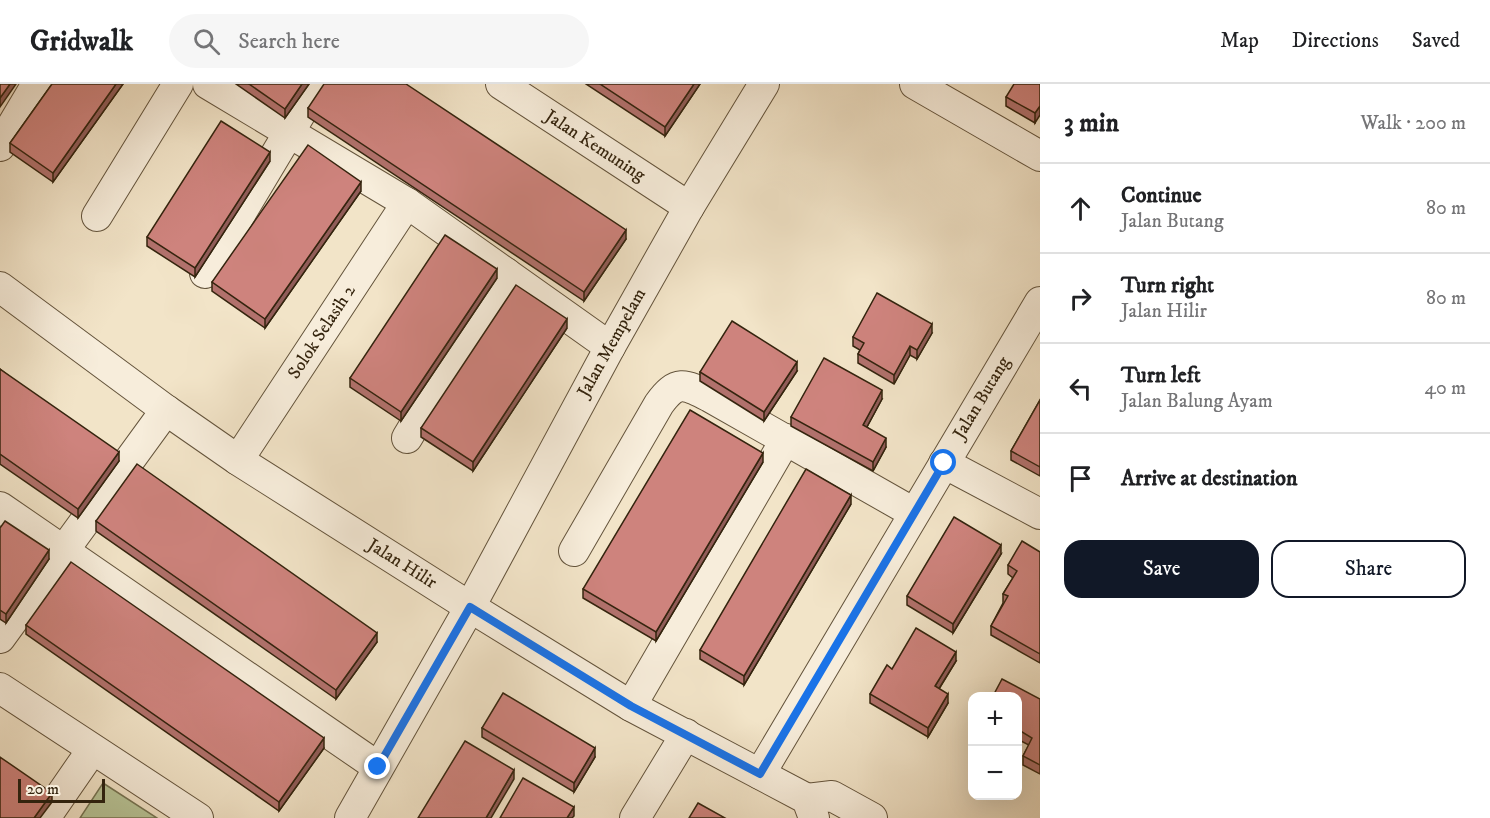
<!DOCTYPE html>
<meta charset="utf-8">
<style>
:root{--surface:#fff;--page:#f6f6f6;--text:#202124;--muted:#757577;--line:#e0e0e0;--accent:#111827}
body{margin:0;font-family:"IM FELL DW Pica",serif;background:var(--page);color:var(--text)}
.controls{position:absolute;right:18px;bottom:18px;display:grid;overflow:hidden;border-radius:12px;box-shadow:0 6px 24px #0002}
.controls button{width:54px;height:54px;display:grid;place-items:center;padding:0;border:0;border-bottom:2px solid var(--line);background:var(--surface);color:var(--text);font:30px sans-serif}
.scale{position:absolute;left:18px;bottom:15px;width:87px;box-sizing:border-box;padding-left:6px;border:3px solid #34240e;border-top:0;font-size:16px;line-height:21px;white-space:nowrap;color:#34240e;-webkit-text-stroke:4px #f7eddb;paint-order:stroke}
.stop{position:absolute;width:18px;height:18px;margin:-14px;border:4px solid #1a73e8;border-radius:50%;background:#fff}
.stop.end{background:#1a73e8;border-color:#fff;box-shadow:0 2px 6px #0008}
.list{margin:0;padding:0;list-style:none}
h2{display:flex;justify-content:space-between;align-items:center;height:78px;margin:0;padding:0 24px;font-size:26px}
h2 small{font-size:20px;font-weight:400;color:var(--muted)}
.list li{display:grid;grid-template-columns:39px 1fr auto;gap:18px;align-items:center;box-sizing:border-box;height:90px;padding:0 24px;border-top:2px solid var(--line)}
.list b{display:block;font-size:22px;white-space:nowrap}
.list p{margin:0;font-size:20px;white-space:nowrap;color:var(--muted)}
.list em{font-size:20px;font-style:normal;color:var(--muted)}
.actions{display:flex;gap:12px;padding:18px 24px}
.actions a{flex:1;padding:14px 0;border:2px solid var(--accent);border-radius:18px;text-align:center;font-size:21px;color:var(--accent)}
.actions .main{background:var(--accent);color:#fff}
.icon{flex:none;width:33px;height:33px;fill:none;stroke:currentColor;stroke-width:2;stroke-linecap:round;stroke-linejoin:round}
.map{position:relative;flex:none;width:1040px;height:734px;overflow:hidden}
header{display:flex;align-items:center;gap:36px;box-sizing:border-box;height:84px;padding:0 30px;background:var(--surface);border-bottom:2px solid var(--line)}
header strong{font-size:28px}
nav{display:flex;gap:33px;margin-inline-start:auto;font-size:21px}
.search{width:420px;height:54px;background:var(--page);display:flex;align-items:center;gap:15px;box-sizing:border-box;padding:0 21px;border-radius:33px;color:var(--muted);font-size:22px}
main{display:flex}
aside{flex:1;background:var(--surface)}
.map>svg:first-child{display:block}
.green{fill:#b8c598;stroke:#767453;stroke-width:1.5}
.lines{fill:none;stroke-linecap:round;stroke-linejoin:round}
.minor-casing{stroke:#64543c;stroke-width:32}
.minor{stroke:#f7eddb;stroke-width:30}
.wall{fill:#b1716c;stroke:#34240e;stroke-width:1.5}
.shaded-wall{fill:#905c58;stroke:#34240e;stroke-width:1.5}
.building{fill:#ce837d;stroke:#34240e;stroke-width:1.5}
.route{stroke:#1a73e8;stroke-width:8}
.labels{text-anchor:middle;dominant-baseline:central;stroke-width:6;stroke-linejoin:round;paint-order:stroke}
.street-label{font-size:18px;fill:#34240e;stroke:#f7eddb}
</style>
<header>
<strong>Gridwalk</strong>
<div class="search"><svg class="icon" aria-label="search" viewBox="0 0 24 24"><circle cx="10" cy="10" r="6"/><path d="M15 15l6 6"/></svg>Search here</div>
<nav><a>Map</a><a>Directions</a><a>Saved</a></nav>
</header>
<main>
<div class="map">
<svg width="1040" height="734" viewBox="0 0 1040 734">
<rect width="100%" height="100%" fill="#f2e4c8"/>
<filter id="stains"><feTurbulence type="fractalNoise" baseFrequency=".00333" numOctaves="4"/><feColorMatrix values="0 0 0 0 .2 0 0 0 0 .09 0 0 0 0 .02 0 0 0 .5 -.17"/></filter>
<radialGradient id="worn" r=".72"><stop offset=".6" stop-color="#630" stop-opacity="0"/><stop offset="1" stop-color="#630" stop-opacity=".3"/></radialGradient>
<polygon class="green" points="103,699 157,734 80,734"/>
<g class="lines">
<defs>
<g id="minor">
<polyline points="208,0 407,119 610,263"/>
<polyline points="501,0 689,123"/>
<polyline points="915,0 1040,72"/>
<polyline points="0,62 37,0"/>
<polyline points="97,132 178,0"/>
<polyline points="205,189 318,0"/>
<polyline points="0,203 166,326 238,376 470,523 631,622 807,715 814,734"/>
<polyline points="407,354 506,189"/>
<polyline points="238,376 407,119"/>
<polyline points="944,379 1040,430"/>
<polyline points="0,423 378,683"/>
<path d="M574 467 659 320C677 295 685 300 710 313L914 429"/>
<polyline points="0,554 166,326"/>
<polyline points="0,604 198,734"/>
<polyline points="631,622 786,355"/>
<polyline points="760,690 1040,218"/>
<polyline points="807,715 832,712 872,734"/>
<polyline points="45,734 92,666"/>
<polyline points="350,734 470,523 610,263 689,123 764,0"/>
<polyline points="635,734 686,650"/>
</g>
</defs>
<use href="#minor" class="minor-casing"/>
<use href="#minor" class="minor"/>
</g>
<g class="wall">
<polygon points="52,0 123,0 53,98 10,68 10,59"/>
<polygon points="236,0 309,0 285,34"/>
<polygon points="586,0 700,0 665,52"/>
<polygon points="1040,0 1035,39 1006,22 1006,13"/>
<polygon points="308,24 626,155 584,217 308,33"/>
<polygon points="270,77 195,193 147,162 147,153"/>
<polygon points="361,107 265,244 212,207 212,198"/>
<polygon points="497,194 401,337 350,303 350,294"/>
<polygon points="567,244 473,387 421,353 421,344"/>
<polygon points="932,249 917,275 910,271 894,300 858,279 858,270 860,266 853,262 853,253"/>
<polygon points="0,285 119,377 78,434 0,380"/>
<polygon points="797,287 764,337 700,297 700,288"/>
<polygon points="882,315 867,343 886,363 873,387 791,342 791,333"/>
<polygon points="1040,316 1040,392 1011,376 1011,367"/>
<polygon points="763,378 656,557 583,514 583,505"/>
<polygon points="851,420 744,601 700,575 700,566"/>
<polygon points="96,437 377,558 336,615 96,447"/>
<polygon points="0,444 49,475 6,539 0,535"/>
<polygon points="1040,468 1040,579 991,551 991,542 1003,519 1003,510 1013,494 1008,490 1008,481"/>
<polygon points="1001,470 953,549 907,521 907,512"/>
<polygon points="26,541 324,664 279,727 26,550"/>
<polygon points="956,577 939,605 948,619 928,653 870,619 870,610 892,585"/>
<polygon points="1017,612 1040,615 1040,690 1023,681 1023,672 1029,661 1019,656"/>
<polygon points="482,644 595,673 574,708 482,653"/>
<polygon points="972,651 972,669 969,667 969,658"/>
</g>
<g class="shaded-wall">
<polygon points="10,0 16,0 0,23 0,14"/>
<polygon points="116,0 123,0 53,98 53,89"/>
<polygon points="302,0 309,0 285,34 285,25"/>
<polygon points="694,0 700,0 665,52 665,43"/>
<polygon points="1040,22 1040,31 1035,39 1035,29"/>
<polygon points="270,68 270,77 195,193 195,184"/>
<polygon points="361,98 361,107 265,244 265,235"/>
<polygon points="626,146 626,155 584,217 584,208"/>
<polygon points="497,185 497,194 401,337 401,328"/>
<polygon points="567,235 567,244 473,387 473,378"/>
<polygon points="932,240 932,249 917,275 917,266"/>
<polygon points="910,262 910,271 894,300 894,291"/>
<polygon points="797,278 797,287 764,337 764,328"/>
<polygon points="882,306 882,315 863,350 863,341"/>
<polygon points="886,354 886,363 873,387 873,378"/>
<polygon points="119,368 119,377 78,434 78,425"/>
<polygon points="763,369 763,378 656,557 656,548"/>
<polygon points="851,411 851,420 744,601 744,592"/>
<polygon points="1001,461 1001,470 953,549 953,540"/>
<polygon points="49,466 49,475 6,539 6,530"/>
<polygon points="377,549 377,558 336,615 336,606"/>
<polygon points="956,568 956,577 935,611 935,602"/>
<polygon points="948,610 948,619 928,653 928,644"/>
<polygon points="324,654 324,664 279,727 279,718"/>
<polygon points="595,664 595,673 574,708 574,699"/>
<polygon points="514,686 514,695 491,734 486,734"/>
<polygon points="52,709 52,718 40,734 34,734"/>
<polygon points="574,723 574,732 572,734 567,734"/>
</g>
<g class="building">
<polygon points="0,0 10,0 0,14"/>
<polygon points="52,0 116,0 53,89 10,59"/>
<polygon points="249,0 302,0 285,25"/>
<polygon points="324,0 406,0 626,146 584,208 308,24"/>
<polygon points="600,0 694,0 665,43"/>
<polygon points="1014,0 1040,0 1040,22 1035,29 1006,13"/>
<polygon points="221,37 270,68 195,184 147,153"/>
<polygon points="308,61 361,98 265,235 212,198"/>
<polygon points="445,151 497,185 401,328 350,294"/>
<polygon points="516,201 567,235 473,378 421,344"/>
<polygon points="877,209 932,240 917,266 910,262 894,291 858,270 864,259 853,253"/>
<polygon points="732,237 797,278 764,328 700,288"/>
<polygon points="824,274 882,306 863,341 886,354 873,378 791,333"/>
<polygon points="0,285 119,368 78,425 0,370"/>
<polygon points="1040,316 1040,383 1011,367"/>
<polygon points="690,326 763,369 656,548 583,505"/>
<polygon points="137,380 377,549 336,606 96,437"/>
<polygon points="806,385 851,411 744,592 700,566"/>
<polygon points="954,433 1001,461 953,540 907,512"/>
<polygon points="5,437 49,466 6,530 0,526 0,444"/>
<polygon points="1022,457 1040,468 1040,570 991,542 1008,512 1003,510 1017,487 1008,481"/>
<polygon points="71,478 324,654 279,718 26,541"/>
<polygon points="916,544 956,568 935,602 948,610 928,644 870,610 887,581 892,585"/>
<polygon points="1002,595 1040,615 1040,681 1023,672 1032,654 1019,646 1017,649 1017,612 993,612"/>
<polygon points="503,609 595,664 574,699 482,644"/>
<polygon points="972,651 972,660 969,658"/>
<polygon points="465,657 514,686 486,734 418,734"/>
<polygon points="0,673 52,709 34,734 0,734"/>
<polygon points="523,694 574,723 567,734 500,734"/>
<polygon points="698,719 725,734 689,734"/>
</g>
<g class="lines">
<polyline class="route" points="378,683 470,523 631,622 760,690 944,379"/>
</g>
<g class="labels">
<g class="street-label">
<text transform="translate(595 62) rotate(33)">Jalan Kemuning</text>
<text transform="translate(322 248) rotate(-57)">Solok Selasih 2</text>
<text transform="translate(612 259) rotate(-61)">Jalan Mempelam</text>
<text transform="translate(982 314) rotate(-59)">Jalan Butang</text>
<text transform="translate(402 480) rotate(32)">Jalan Hilir</text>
</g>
</g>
<rect width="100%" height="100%" filter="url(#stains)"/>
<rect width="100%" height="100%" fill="url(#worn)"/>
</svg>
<div class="controls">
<button>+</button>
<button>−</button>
</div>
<div class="scale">20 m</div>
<div class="stop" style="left:944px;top:379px"></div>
<div class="stop end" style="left:378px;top:683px"></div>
</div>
<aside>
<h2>3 min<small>Walk · 200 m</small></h2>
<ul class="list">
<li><svg class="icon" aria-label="ahead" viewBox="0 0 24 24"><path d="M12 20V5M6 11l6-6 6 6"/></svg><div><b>Continue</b><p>Jalan Butang</p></div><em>80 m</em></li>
<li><svg class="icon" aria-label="right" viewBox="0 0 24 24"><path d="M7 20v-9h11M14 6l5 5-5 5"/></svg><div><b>Turn right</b><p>Jalan Hilir</p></div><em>80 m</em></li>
<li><svg class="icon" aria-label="left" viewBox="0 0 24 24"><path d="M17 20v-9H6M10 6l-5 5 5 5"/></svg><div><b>Turn left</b><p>Jalan Balung Ayam</p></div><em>40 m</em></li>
<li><svg class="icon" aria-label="arrive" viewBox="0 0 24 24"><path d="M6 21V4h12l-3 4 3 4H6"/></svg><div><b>Arrive at destination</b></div></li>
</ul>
<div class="actions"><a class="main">Save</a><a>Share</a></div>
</aside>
</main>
